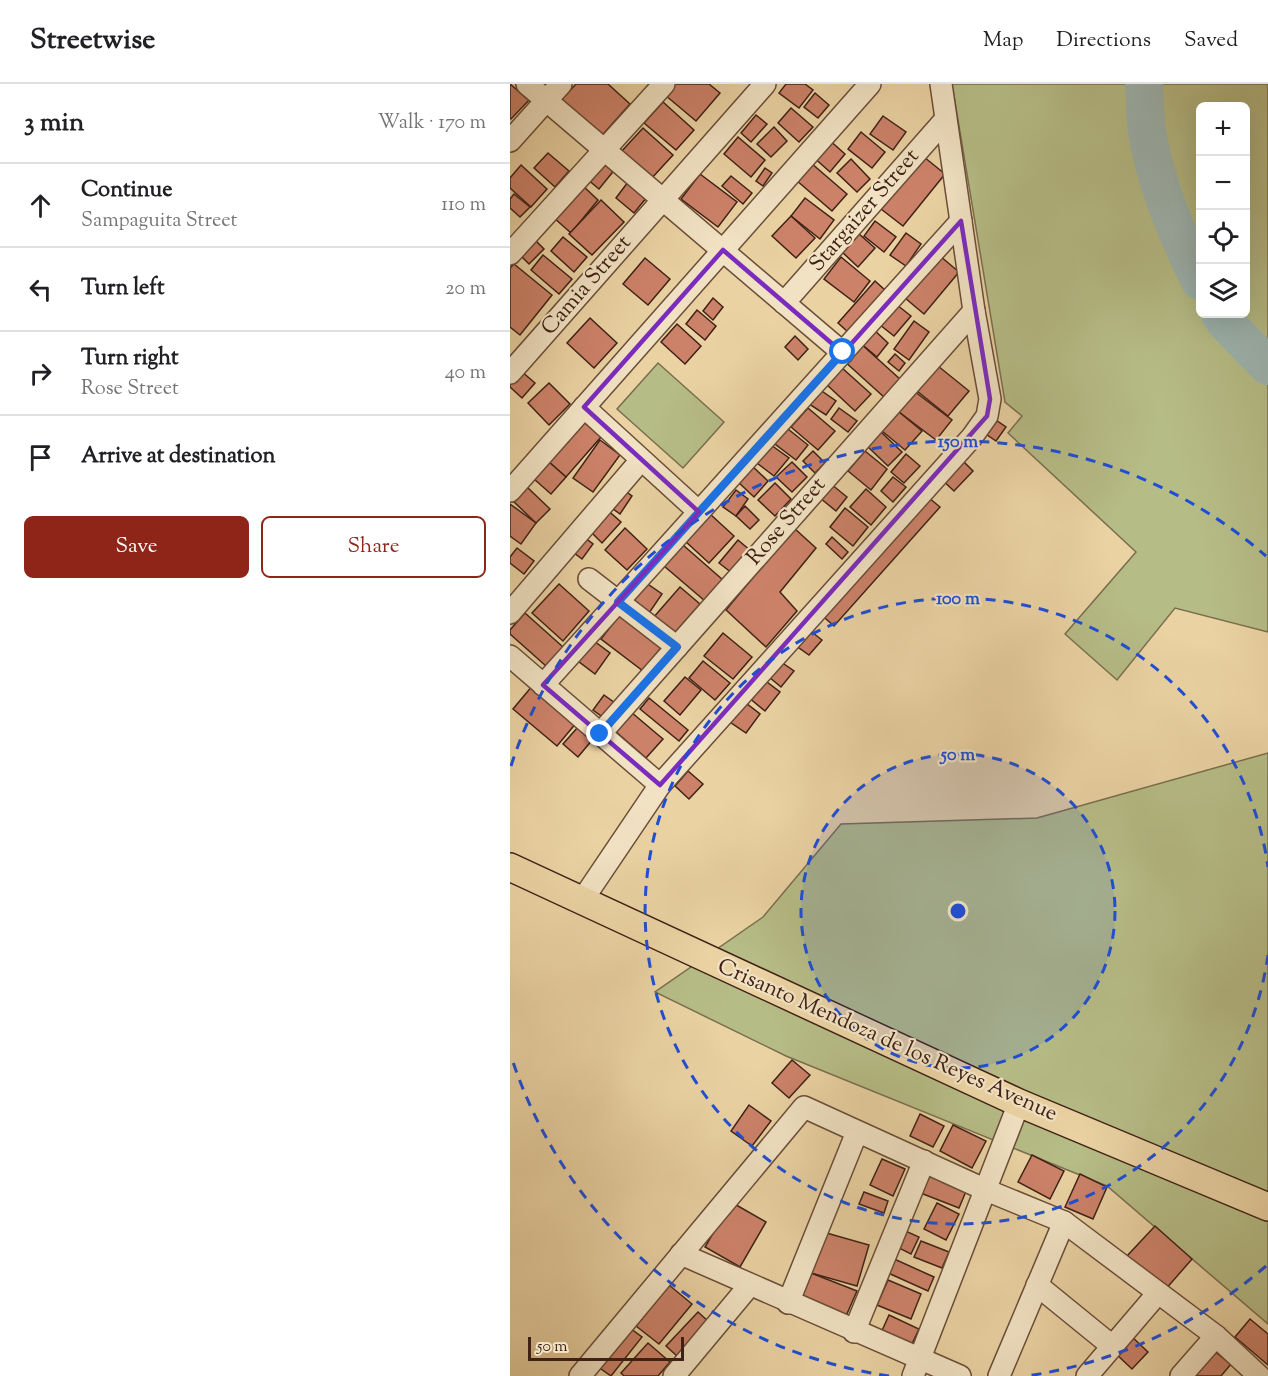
<!DOCTYPE html>
<meta charset="utf-8">
<style>
:root{--surface:#fff;--page:#f6f6f6;--text:#202124;--muted:#757577;--line:#e0e0e0;--accent:#8f2418}
body{margin:0;font-family:"Sorts Mill Goudy",serif;background:var(--page);color:var(--text)}
.controls{position:absolute;right:18px;top:18px;display:grid;overflow:hidden;border-radius:9px;box-shadow:0 6px 24px #0002}
.controls button{width:54px;height:54px;display:grid;place-items:center;padding:0;border:0;border-bottom:2px solid var(--line);background:var(--surface);color:var(--text);font:30px sans-serif}
.scale{position:absolute;left:18px;bottom:15px;width:156px;box-sizing:border-box;padding-left:6px;border:3px solid #3f2116;border-top:0;font-size:16px;line-height:21px;white-space:nowrap;color:#3f2116;-webkit-text-stroke:4px #f1e2c3;paint-order:stroke}
.stop{position:absolute;width:18px;height:18px;margin:-14px;border:4px solid #1a73e8;border-radius:50%;background:#fff}
.stop.end{background:#1a73e8;border-color:#fff;box-shadow:0 2px 6px #0008}
.list{margin:0;padding:0;list-style:none}
h2{display:flex;justify-content:space-between;align-items:center;height:78px;margin:0;padding:0 24px;font-size:26px}
h2 small{font-size:20px;font-weight:400;color:var(--muted)}
.list li{display:grid;grid-template-columns:39px 1fr auto;gap:18px;align-items:center;box-sizing:border-box;height:84px;padding:0 24px;border-top:2px solid var(--line)}
.list b{display:block;font-size:22px;white-space:nowrap}
.list p{margin:0;font-size:20px;white-space:nowrap;color:var(--muted)}
.list em{font-size:20px;font-style:normal;color:var(--muted)}
.actions{display:flex;gap:12px;padding:18px 24px}
.actions a{flex:1;padding:14px 0;border:2px solid var(--accent);border-radius:9px;text-align:center;font-size:21px;color:var(--accent)}
.actions .main{background:var(--accent);color:#fff}
.icon{flex:none;width:33px;height:33px;fill:none;stroke:currentColor;stroke-width:2;stroke-linecap:round;stroke-linejoin:round}
.map{position:relative;flex:none;width:758px;height:1292px;overflow:hidden}
header{display:flex;align-items:center;gap:36px;box-sizing:border-box;height:84px;padding:0 30px;background:var(--surface);border-bottom:2px solid var(--line)}
header strong{font-size:28px}
nav{display:flex;gap:33px;margin-inline-start:auto;font-size:21px}
main{display:flex}
aside{flex:1;background:var(--surface)}
.map>svg:first-child{display:block}
.green{fill:#b6bc86;stroke:#7a6e4e;stroke-width:1.5;fill-rule:evenodd}
.lines{fill:none;stroke-linecap:round;stroke-linejoin:round}
.river{stroke:#9db5b1;stroke-width:38}
.building{fill:#cc8269;stroke:#3f2116;stroke-width:1.5}
.minor-casing{stroke:#6a4d39;stroke-width:24}
.major-casing{stroke:#3f2116;stroke-width:30}
.minor{stroke:#f1e2c3;stroke-width:21}
.major{stroke:#ead2a3;stroke-width:27}
.route{stroke:#1a73e8;stroke-width:8}
.marked{fill:none;stroke:#7b2cbf;stroke-width:4.5;stroke-linejoin:round}
.ring{fill:none;stroke:#1d4ed8;stroke-width:3;stroke-dasharray:10 8}
.labels{text-anchor:middle;dominant-baseline:central;stroke-width:4.5;stroke-linejoin:round;paint-order:stroke}
.street-label{font-size:22px;fill:#3f2116;stroke:#f1e2c3}
.centre{fill:#1d4ed8;stroke:#f1e2c3;stroke-width:3}
.ring-label{font-size:18px;text-anchor:middle;font-weight:bold;fill:#1d4ed8;stroke:#f1e2c3;stroke-width:4.5;stroke-linejoin:round;paint-order:stroke}
</style>
<header>
<strong>Streetwise</strong>
<nav><a>Map</a><a>Directions</a><a>Saved</a></nav>
</header>
<main>
<aside>
<h2>3 min<small>Walk · 170 m</small></h2>
<ul class="list">
<li><svg class="icon" aria-label="ahead" viewBox="0 0 24 24"><path d="M12 20V5M6 11l6-6 6 6"/></svg><div><b>Continue</b><p>Sampaguita Street</p></div><em>110 m</em></li>
<li><svg class="icon" aria-label="left" viewBox="0 0 24 24"><path d="M17 20v-9H6M10 6l-5 5 5 5"/></svg><div><b>Turn left</b></div><em>20 m</em></li>
<li><svg class="icon" aria-label="right" viewBox="0 0 24 24"><path d="M7 20v-9h11M14 6l5 5-5 5"/></svg><div><b>Turn right</b><p>Rose Street</p></div><em>40 m</em></li>
<li><svg class="icon" aria-label="arrive" viewBox="0 0 24 24"><path d="M6 21V4h12l-3 4 3 4H6"/></svg><div><b>Arrive at destination</b></div></li>
</ul>
<div class="actions"><a class="main">Save</a><a>Share</a></div>
</aside>
<div class="map">
<svg width="758" height="1292" viewBox="0 0 758 1292">
<rect width="100%" height="100%" fill="#ead2a3"/>
<filter id="stains"><feTurbulence type="fractalNoise" baseFrequency=".00333" numOctaves="4"/><feColorMatrix values="0 0 0 0 .2 0 0 0 0 .09 0 0 0 0 .02 0 0 0 .5 -.17"/></filter>
<radialGradient id="worn" r=".72"><stop offset=".6" stop-color="#630" stop-opacity="0"/><stop offset="1" stop-color="#630" stop-opacity=".3"/></radialGradient>
<g class="green">
<path d="M442 0H758V548L665 524 607 596 555 550 626 468 498 349 512 332 495 318ZM736 22V230H690V22Z"/>
<polygon points="148,279 214,338 173,384 107,325"/>
<polygon points="758,669 758,1240 597,1102 276,972 145,908 253,833 331,740 527,734"/>
</g>
<g class="lines">
<g class="river">
<path d="M634 0C635 15 635 32 637 47 645 98 667 151 690 197"/>
<polyline points="710,230 717,240 758,282"/>
</g>
</g>
<g class="building">
<polygon points="0,0 19,16 1,35 0,34"/>
<polygon points="66,0 98,0 120,20 88,56 48,19"/>
<polygon points="164,0 199,0 210,9 186,37 155,11"/>
<polygon points="276,0 295,0 303,6 289,24 269,9"/>
<polygon points="305,9 319,21 308,34 294,23"/>
<polygon points="153,18 184,46 166,66 134,39"/>
<polygon points="281,24 303,43 289,58 268,39"/>
<polygon points="246,31 257,40 241,58 231,49"/>
<polygon points="373,32 396,48 383,66 360,50"/>
<polygon points="264,43 277,57 261,73 247,60"/>
<polygon points="133,44 163,71 141,95 111,68"/>
<polygon points="351,48 375,68 362,84 338,65"/>
<polygon points="228,53 255,76 241,93 214,70"/>
<polygon points="317,54 335,70 320,88 301,71"/>
<polygon points="38,69 59,87 45,103 24,84"/>
<polygon points="414,73 435,90 393,142 371,125"/>
<polygon points="95,74 106,84 89,105 77,95"/>
<polygon points="341,75 360,95 347,108 327,89"/>
<polygon points="301,79 337,110 322,127 286,96"/>
<polygon points="11,81 37,105 21,123 0,104 0,94"/>
<polygon points="255,84 262,89 253,102 246,97"/>
<polygon points="190,90 227,118 208,143 171,115"/>
<polygon points="221,92 242,109 233,120 212,102"/>
<polygon points="118,98 137,113 124,129 106,114"/>
<polygon points="72,101 88,116 61,149 44,134"/>
<polygon points="4,110 20,123 10,133 0,124 0,115"/>
<polygon points="295,114 324,136 310,155 281,132"/>
<polygon points="91,116 114,138 82,171 59,150"/>
<polygon points="281,132 305,154 286,174 262,152"/>
<polygon points="365,137 386,153 374,168 354,152"/>
<polygon points="348,149 365,164 348,183 331,167"/>
<polygon points="396,149 411,160 396,182 380,171"/>
<polygon points="53,153 77,173 64,188 41,167"/>
<polygon points="24,155 34,165 19,180 9,170"/>
<polygon points="33,171 62,195 49,210 21,186"/>
<polygon points="430,172 449,188 414,230 395,214"/>
<polygon points="331,173 360,197 344,218 314,195"/>
<polygon points="135,174 160,195 138,221 113,200"/>
<polygon points="4,180 42,211 10,251 0,243 0,184"/>
<polygon points="365,197 375,206 338,248 328,239"/>
<polygon points="203,214 213,223 203,236 193,227"/>
<polygon points="382,217 401,232 384,252 365,237"/>
<polygon points="187,226 206,242 195,256 176,240"/>
<polygon points="80,234 107,259 84,284 57,259"/>
<polygon points="404,237 419,248 399,276 384,265"/>
<polygon points="167,240 191,262 175,280 151,258"/>
<polygon points="362,244 378,259 367,273 349,258"/>
<polygon points="285,252 298,265 288,276 275,263"/>
<polygon points="349,258 391,296 375,314 333,276"/>
<polygon points="385,270 395,279 389,287 378,278"/>
<polygon points="428,282 459,307 438,332 407,307"/>
<polygon points="331,283 361,310 345,327 315,299"/>
<polygon points="11,287 25,299 12,314 0,303 0,299"/>
<polygon points="39,299 60,320 39,341 18,319"/>
<polygon points="306,303 326,317 316,331 296,318"/>
<polygon points="404,307 442,336 426,356 389,328"/>
<polygon points="298,324 325,347 308,366 281,343"/>
<polygon points="329,324 347,337 338,348 321,335"/>
<polygon points="389,328 412,347 395,366 372,347"/>
<polygon points="480,332 496,343 486,357 470,346"/>
<polygon points="74,338 91,353 56,393 39,378"/>
<polygon points="273,341 298,361 286,376 261,357"/>
<polygon points="371,348 392,368 378,382 357,362"/>
<polygon points="90,356 110,371 83,408 63,394"/>
<polygon points="261,361 279,374 264,392 247,379"/>
<polygon points="303,367 315,379 305,389 293,377"/>
<polygon points="355,367 377,385 361,406 338,387"/>
<polygon points="396,370 410,382 394,399 381,388"/>
<polygon points="449,373 463,387 444,407 429,393"/>
<polygon points="39,378 56,393 41,410 24,395"/>
<polygon points="282,378 297,393 282,408 266,393"/>
<polygon points="241,381 258,397 244,413 227,397"/>
<polygon points="383,393 396,403 383,418 371,407"/>
<polygon points="265,399 281,415 265,432 248,416"/>
<polygon points="321,400 337,413 326,427 310,414"/>
<polygon points="17,403 40,425 26,439 3,417"/>
<polygon points="111,404 122,412 110,430 99,422"/>
<polygon points="356,405 376,423 361,441 340,423"/>
<polygon points="226,406 238,415 226,432 213,423"/>
<polygon points="413,409 430,423 324,542 308,528"/>
<polygon points="0,420 26,439 11,460 0,452"/>
<polygon points="235,422 249,436 240,445 226,432"/>
<polygon points="94,423 111,438 92,459 76,443"/>
<polygon points="335,424 358,443 343,462 320,443"/>
<polygon points="200,430 224,452 199,479 175,457"/>
<polygon points="115,444 137,465 117,486 95,466"/>
<polygon points="284,444 306,464 270,508 287,527 256,563 216,526"/>
<polygon points="70,450 83,460 72,475 59,465"/>
<polygon points="322,453 338,468 332,475 316,460"/>
<polygon points="228,456 241,467 222,489 209,479"/>
<polygon points="173,461 213,496 195,517 154,482"/>
<polygon points="7,464 24,477 14,490 0,479 0,473"/>
<polygon points="132,496 152,510 137,532 117,519"/>
<polygon points="49,500 79,527 53,557 22,529"/>
<polygon points="170,503 190,520 162,552 143,534"/>
<polygon points="15,529 53,563 36,582 0,550 0,546"/>
<polygon points="111,529 153,561 133,587 91,555"/>
<polygon points="298,545 312,556 299,571 285,561"/>
<polygon points="213,549 242,573 223,595 194,572"/>
<polygon points="84,557 100,569 85,590 68,577"/>
<polygon points="193,577 220,599 205,616 179,594"/>
<polygon points="271,578 284,587 271,603 259,593"/>
<polygon points="175,593 191,606 170,631 154,617"/>
<polygon points="253,595 270,608 255,627 238,613"/>
<polygon points="23,601 67,638 47,662 3,625"/>
<polygon points="94,611 105,619 94,634 83,626"/>
<polygon points="139,614 178,646 169,657 130,625"/>
<polygon points="232,616 250,630 236,649 217,636"/>
<polygon points="121,628 153,655 136,674 105,647"/>
<polygon points="68,643 83,655 68,673 53,660"/>
<polygon points="178,687 193,700 179,715 165,702"/>
<polygon points="282,976 300,991 279,1014 262,999"/>
<polygon points="239,1021 261,1037 242,1062 221,1047"/>
<polygon points="410,1030 434,1042 423,1063 400,1052"/>
<polygon points="443,1041 476,1057 462,1084 430,1067"/>
<polygon points="522,1071 554,1087 540,1115 508,1098"/>
<polygon points="372,1075 395,1085 383,1112 360,1101"/>
<polygon points="411,1086 457,1105 449,1124 403,1106"/>
<polygon points="570,1090 597,1103 583,1135 555,1123"/>
<polygon points="354,1108 378,1117 374,1129 349,1120"/>
<polygon points="221,1118 256,1138 230,1183 195,1163"/>
<polygon points="427,1119 449,1130 436,1156 414,1145"/>
<polygon points="645,1142 682,1175 655,1206 617,1172"/>
<polygon points="391,1145 409,1153 401,1170 383,1161"/>
<polygon points="313,1148 359,1161 347,1202 301,1189"/>
<polygon points="411,1157 439,1168 432,1184 404,1173"/>
<polygon points="382,1174 424,1193 418,1207 376,1188"/>
<polygon points="301,1189 347,1207 336,1232 291,1214"/>
<polygon points="378,1196 411,1210 401,1235 367,1221"/>
<polygon points="159,1201 182,1220 149,1260 126,1242"/>
<polygon points="188,1228 199,1238 167,1272 156,1262"/>
<polygon points="379,1231 409,1245 400,1264 370,1251"/>
<polygon points="740,1235 758,1250 758,1281 725,1253"/>
<polygon points="117,1242 132,1253 101,1292 87,1282"/>
<polygon points="620,1251 638,1268 622,1285 604,1268"/>
<polygon points="138,1259 160,1278 148,1292 114,1292 111,1289"/>
<polygon points="700,1264 721,1280 711,1292 688,1292 682,1287"/>
</g>
<g class="lines">
<defs>
<g id="minor">
<polyline points="17,0 333,269"/>
<polyline points="0,57 51,0"/>
<polyline points="0,170 154,0"/>
<polyline points="274,219 435,36"/>
<polyline points="0,289 255,0"/>
<polyline points="74,323 189,428"/>
<polyline points="0,407 360,0"/>
<polyline points="79,495 167,563"/>
<polyline points="0,529 131,376"/>
<polyline points="0,572 150,701"/>
<polyline points="33,601 451,137"/>
<polyline points="90,650 464,227"/>
<polyline points="71,818 150,701 462,353 477,332 480,315 464,227 431,0"/>
<polyline points="171,1170 450,1292"/>
<polyline points="527,1201 602,1262"/>
<polyline points="278,1219 347,1048"/>
<polyline points="344,1248 414,1077"/>
<polyline points="70,1292 294,1023 476,1106 554,1138 706,1252 749,1292"/>
<polyline points="164,1292 239,1202"/>
<polyline points="403,1292 509,1019"/>
<polyline points="489,1292 554,1138"/>
<polyline points="577,1292 648,1209"/>
<polyline points="671,1292 706,1252"/>
</g>
<polyline id="major" points="0,783 509,1019 758,1123"/>
</defs>
<use href="#minor" class="minor-casing"/>
<use href="#major" class="major-casing"/>
<use href="#minor" class="minor"/>
<use href="#major" class="major"/>
</g>
<g class="lines">
<polyline class="route" points="90,650 167,563 108,518 333,268"/>
</g>
<path class="marked" d="M451 137 480 315 477 332 150 701 33 601 189 428 74 323 213 166 333 269Z"/>
<circle cx="448" cy="827" r="157" fill="#1d4ed8" fill-opacity=".12"/>
<g class="ring">
<circle cx="448" cy="827" r="157"/>
<path d="M758 871A313 313 0 1 1 758 783"/>
<path d="M756 1182A470 470 0 0 1 517 1292M379 1292A470 470 0 0 1 1 972M1 682A470 470 0 0 1 756 472"/>
</g>
<g class="labels">
<g class="street-label">
<text transform="translate(355 127) rotate(-49)">Stargaizer Street</text>
<text transform="translate(77 202) rotate(-49)">Camia Street</text>
<text transform="translate(277 438) rotate(-49)">Rose Street</text>
<text transform="translate(377 957) rotate(24)">Crisanto Mendoza de los Reyes Avenue</text>
</g>
</g>
<circle cx="448" cy="827" r="9" class="centre"/>
<g class="ring-label">
<text x="448" y="363">150 m</text>
<text x="448" y="520">100 m</text>
<text x="448" y="676">50 m</text>
</g>
<rect width="100%" height="100%" filter="url(#stains)"/>
<rect width="100%" height="100%" fill="url(#worn)"/>
</svg>
<div class="controls">
<button>+</button>
<button>−</button>
<button><svg class="icon" aria-label="locate" viewBox="0 0 24 24"><circle cx="12" cy="12" r="6"/><path d="M12 2v4M12 18v4M2 12h4M18 12h4"/></svg></button>
<button><svg class="icon" aria-label="layers" viewBox="0 0 24 24"><path d="M12 4l9 5-9 5-9-5zM3 14l9 5 9-5"/></svg></button>
</div>
<div class="scale">50 m</div>
<div class="stop" style="left:333px;top:268px"></div>
<div class="stop end" style="left:90px;top:650px"></div>
</div>
</main>
